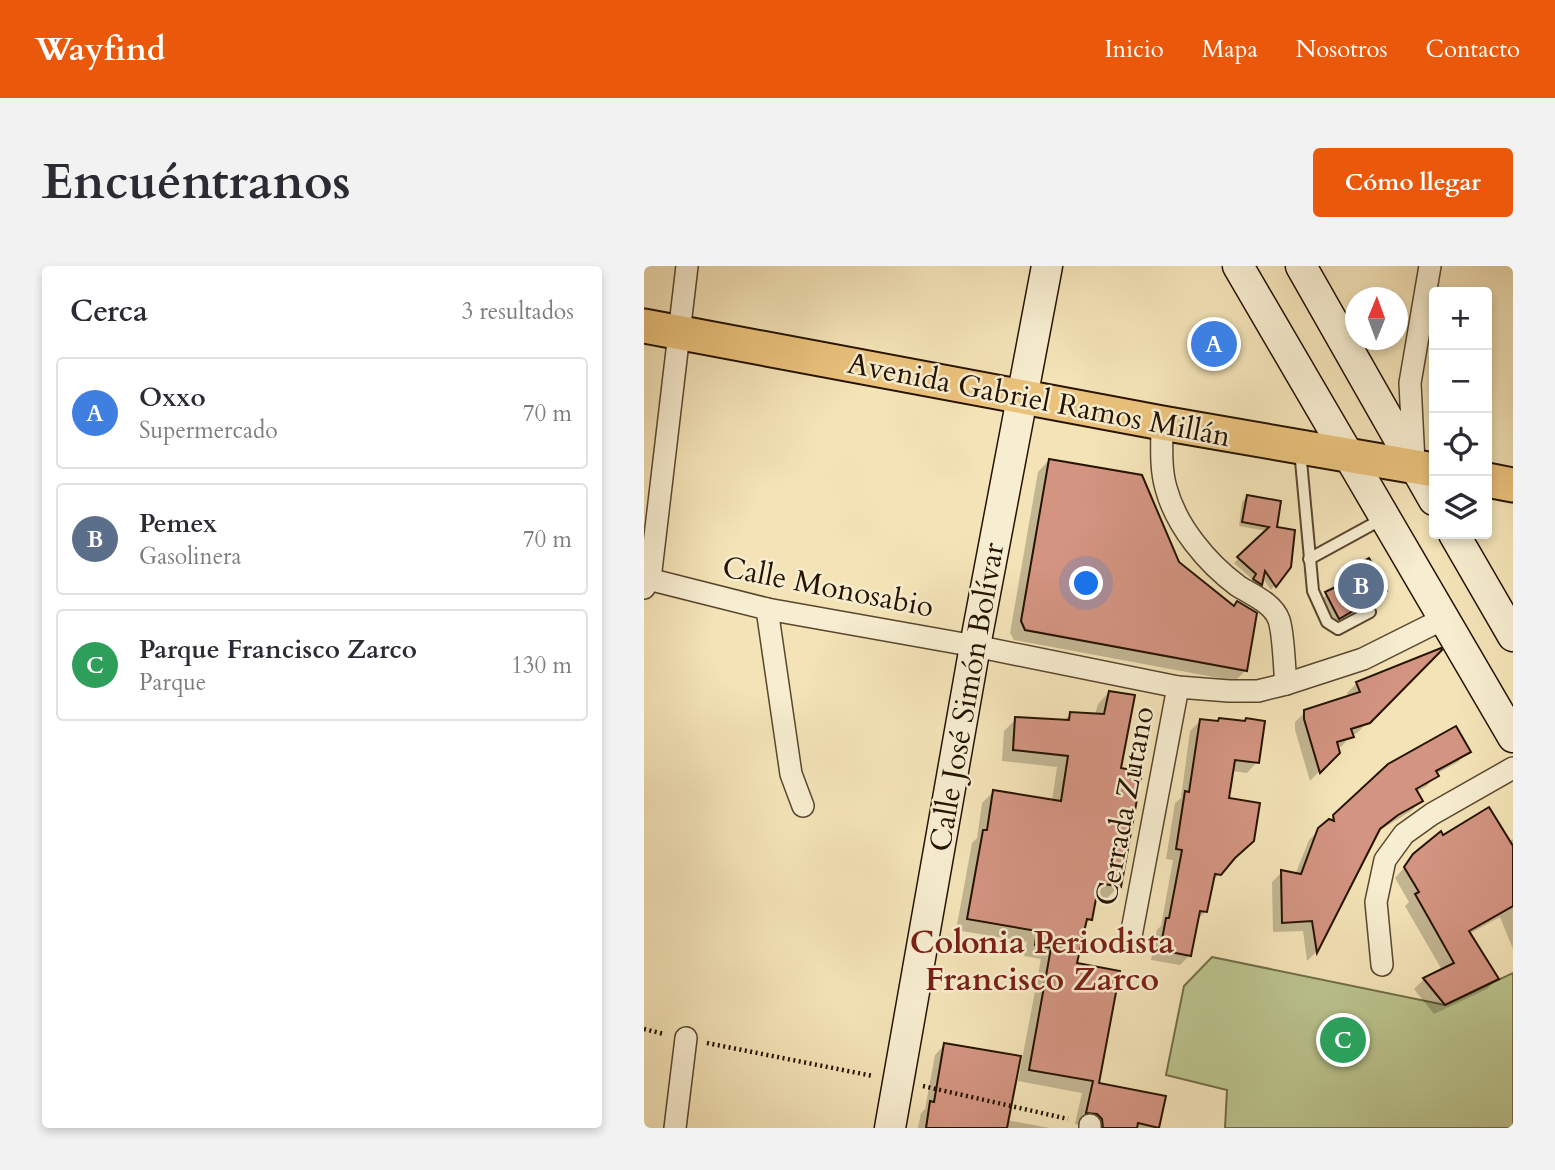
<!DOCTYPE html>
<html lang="es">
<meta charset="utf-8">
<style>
:root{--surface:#fff;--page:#f2f2f3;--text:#2b2b33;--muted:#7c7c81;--line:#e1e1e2;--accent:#ea580c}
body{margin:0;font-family:Cardo,serif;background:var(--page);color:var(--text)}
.controls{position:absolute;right:21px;top:21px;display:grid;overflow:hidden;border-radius:7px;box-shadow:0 4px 10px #0003}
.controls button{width:63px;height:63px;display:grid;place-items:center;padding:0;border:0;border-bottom:2px solid var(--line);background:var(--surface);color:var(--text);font:35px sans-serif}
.compass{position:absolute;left:701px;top:21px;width:63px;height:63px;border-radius:50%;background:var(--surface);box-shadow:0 4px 10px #0003;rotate:1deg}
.you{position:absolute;left:443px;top:318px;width:24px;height:24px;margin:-18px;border:5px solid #fff;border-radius:50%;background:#1a73e8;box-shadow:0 0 0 10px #1a73e833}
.badge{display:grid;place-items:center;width:46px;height:46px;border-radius:50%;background:var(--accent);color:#fff;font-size:23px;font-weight:700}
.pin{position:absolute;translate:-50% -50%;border:4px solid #fff;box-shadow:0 2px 7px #0006}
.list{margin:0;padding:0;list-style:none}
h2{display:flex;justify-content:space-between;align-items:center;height:91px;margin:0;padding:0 28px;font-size:30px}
h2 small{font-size:23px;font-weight:400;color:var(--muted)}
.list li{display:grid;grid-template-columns:46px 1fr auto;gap:21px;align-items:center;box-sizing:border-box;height:112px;margin:0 14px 14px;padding:0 14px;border:2px solid var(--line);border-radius:7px}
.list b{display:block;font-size:26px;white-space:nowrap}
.list p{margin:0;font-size:23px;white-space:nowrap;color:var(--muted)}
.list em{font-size:23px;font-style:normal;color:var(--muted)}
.icon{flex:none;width:38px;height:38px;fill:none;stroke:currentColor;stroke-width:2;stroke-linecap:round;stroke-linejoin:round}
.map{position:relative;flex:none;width:869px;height:862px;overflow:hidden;border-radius:7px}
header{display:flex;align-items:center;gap:42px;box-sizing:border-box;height:98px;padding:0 35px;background:var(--accent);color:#fff}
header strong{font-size:33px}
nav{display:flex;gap:38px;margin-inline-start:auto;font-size:24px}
.intro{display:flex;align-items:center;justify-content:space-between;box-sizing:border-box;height:168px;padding:0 42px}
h1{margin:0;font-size:49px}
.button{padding:18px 32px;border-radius:7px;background:var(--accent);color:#fff;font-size:24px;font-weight:700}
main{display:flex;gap:42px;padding:0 42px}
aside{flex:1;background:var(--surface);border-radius:7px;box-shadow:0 4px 10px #0003}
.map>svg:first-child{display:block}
.green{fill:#bbc48e;stroke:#706c47;stroke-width:2}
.shadow{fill:#0003}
.building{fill:#d39481;stroke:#261300;stroke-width:2}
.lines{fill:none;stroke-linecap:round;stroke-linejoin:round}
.lane-casing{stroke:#59472e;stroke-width:14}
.street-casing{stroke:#59472e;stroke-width:24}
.secondary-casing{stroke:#261300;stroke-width:33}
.primary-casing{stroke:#261300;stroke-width:37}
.path{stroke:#261300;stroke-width:4.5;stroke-dasharray:2 3.5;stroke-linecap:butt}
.lane{stroke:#f7edd0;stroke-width:10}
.street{stroke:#f7edd0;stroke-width:21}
.secondary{stroke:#f7edd0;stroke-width:30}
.primary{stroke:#eac27c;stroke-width:33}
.labels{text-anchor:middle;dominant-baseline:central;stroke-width:5;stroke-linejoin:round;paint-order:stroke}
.street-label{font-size:30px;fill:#261300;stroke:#f7edd0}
.neighbourhood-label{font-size:32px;font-weight:bold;fill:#7a1f14;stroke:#f7edd0}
</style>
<header>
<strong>Wayfind</strong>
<nav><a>Inicio</a><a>Mapa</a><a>Nosotros</a><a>Contacto</a></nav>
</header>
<div class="intro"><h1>Encuéntranos</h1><a class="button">Cómo llegar</a></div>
<main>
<aside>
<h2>Cerca<small>3 resultados</small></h2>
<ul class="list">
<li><span class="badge" style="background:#3f7fe0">A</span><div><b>Oxxo</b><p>Supermercado</p></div><em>70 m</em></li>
<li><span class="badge" style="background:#5c6f8a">B</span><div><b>Pemex</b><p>Gasolinera</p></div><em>70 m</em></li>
<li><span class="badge" style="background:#2e9e5b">C</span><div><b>Parque Francisco Zarco</b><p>Parque</p></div><em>130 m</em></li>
</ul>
</aside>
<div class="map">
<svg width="869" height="862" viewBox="0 0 869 862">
<rect width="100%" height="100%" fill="#f3e3b7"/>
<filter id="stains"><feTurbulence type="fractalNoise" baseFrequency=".00286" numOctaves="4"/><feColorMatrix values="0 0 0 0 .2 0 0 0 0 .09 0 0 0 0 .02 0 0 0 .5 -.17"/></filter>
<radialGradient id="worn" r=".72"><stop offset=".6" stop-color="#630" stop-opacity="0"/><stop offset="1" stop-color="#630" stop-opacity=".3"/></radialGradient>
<polygon class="green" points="568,691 801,739 869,707 869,862 581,862 583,824 522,809 540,720"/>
<g class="shadow">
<polygon points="405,194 533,297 602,404 591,415 370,374 366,367 394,206"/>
<polygon points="603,231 631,263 645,300 627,324 618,311 617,318 612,323 605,319 609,314 590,297 623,265 595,260 598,236"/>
<polygon points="699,307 741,325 715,341 711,346 690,357 677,333 699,319 695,312"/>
<polygon points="795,384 713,467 707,469 698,480 693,482 694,486 666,515 651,464 651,456 661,446 704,432 703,427 713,417"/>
<polygon points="465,426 475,504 475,620 463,632 451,630 446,653 440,660 431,699 453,818 513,862 451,862 431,858 438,827 374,815 397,693 380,690 383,676 312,664 328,577 333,572 338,537 350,525 408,535 413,501 358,495 360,465 372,453 419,456 426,448 451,449 454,438"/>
<polygon points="557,454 613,496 603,507 588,505 575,608 567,616 561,646 553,654 546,689 536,699 507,694 513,664 517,660 529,594 522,593 531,537 537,532 546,465"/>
<polygon points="825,485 814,496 792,508 783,520 772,526 777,535 767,545 733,566 672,686 663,695 659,665 629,666 628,616 638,606 651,609 665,574 676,563 745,500"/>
<polygon points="798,572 864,576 869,573 869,683 856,651 825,668 853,713 843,723 790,748 770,723 780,713 798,704 761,640 765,636 751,612 770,590"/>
<polygon points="301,778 362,854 406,862 274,862 277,847 281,843 291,789"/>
</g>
<g class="building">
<polygon points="405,193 498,209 535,296 590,340 593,335 613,347 603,405 381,364 377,355"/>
<polygon points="603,229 637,235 633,261 651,264 647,301 632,321 621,305 618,319 609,313 612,308 593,291 625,261 598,256"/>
<polygon points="725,292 743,325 695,353 681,326 704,315 698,306"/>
<polygon points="797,382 798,384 726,457 707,463 710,471 693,476 696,487 676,507 660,453 660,444 716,426 712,416"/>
<polygon points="465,425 491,429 477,502 498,506 477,621 455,617 448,654 443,653 433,697 476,705 455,817 522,830 515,862 494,857 493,862 459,862 458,853 453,848 442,847 449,815 385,804 407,682 391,679 393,665 323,653 339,564 343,564 349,524 417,535 424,490 369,484 371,451 425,454 426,446 460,448"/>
<polygon points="575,452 601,455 602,452 621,455 615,497 591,494 585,532 616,537 610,575 591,592 577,609 571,608 563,646 556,645 547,690 516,684 522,652 525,652 538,584 532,583 541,525 545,526 556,453 574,455"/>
<polygon points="812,460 827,486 792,505 795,510 772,523 779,535 754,549 736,563 673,687 668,655 638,657 637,604 657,608 674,562 685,553 690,555 689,549 744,498"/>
<polygon points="845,541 869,580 869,640 825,665 855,713 801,739 779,712 810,697 771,628 775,626 760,601 769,588 797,565 799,569"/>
<polygon points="300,777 377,790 363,862 282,862 286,835 290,836"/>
</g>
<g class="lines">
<defs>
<g id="lane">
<polyline points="656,184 669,325 683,356 694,363 726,346"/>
<polyline points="665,293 740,252"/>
</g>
<g id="street">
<path d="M518 157C518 179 516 201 522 222 532 260 563 297 594 320 608 329 629 337 635 354 640 370 640 400 642 418"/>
<polyline points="770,196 766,117 786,0"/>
<polyline points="0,312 123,343 331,380 534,421 585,425 614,425 642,418 719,393 801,352"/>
<polyline points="0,322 6,313 43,0"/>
<polyline points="123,343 147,508 159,540"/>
<polyline points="487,670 534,421"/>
<polyline points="738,699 732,636 741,594 760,568 788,548 869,502"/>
<polyline points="31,862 42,772"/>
<polyline points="446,862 446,859"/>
</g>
<g id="secondary">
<polyline points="594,0 869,471"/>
<polyline points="657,0 790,234"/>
<polyline points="810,268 869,370"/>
<polyline points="246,862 331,380 403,0"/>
</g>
<g id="primary">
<polyline points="0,60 518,157 790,204"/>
<polyline points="843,214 869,219"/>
</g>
</defs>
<use href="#lane" class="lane-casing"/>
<use href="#street" class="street-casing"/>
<use href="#secondary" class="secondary-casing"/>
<use href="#primary" class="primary-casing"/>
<g class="path">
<polyline points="0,763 20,768"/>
<polyline points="63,777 229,810"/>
<polyline points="279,820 424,853"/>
</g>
<use href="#lane" class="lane"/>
<use href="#street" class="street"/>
<use href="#secondary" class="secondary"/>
<use href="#primary" class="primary"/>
</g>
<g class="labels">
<g class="street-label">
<text transform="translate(395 134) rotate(11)">Avenida Gabriel Ramos Millán</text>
<text transform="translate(184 321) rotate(11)">Calle Monosabio</text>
<text transform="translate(323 431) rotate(-80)">Calle José Simón Bolívar</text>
<text transform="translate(481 540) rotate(-79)">Cerrada Zutano</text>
</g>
<g class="neighbourhood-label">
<text x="398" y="677">Colonia Periodista<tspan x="398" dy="37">Francisco Zarco</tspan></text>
</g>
</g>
<rect width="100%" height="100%" filter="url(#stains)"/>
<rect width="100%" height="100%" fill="url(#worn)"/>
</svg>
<div class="controls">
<button>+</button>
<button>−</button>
<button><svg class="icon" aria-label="locate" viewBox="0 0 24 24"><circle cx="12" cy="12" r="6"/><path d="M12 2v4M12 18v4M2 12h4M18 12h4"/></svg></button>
<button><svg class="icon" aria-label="layers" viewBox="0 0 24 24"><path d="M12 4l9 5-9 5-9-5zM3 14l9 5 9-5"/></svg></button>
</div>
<svg class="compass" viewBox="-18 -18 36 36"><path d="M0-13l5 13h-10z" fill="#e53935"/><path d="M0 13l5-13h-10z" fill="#7c7c81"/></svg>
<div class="you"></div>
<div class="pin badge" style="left:570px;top:78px;background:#3f7fe0">A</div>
<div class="pin badge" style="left:717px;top:320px;background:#5c6f8a">B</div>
<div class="pin badge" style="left:699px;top:774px;background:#2e9e5b">C</div>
</div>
</main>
